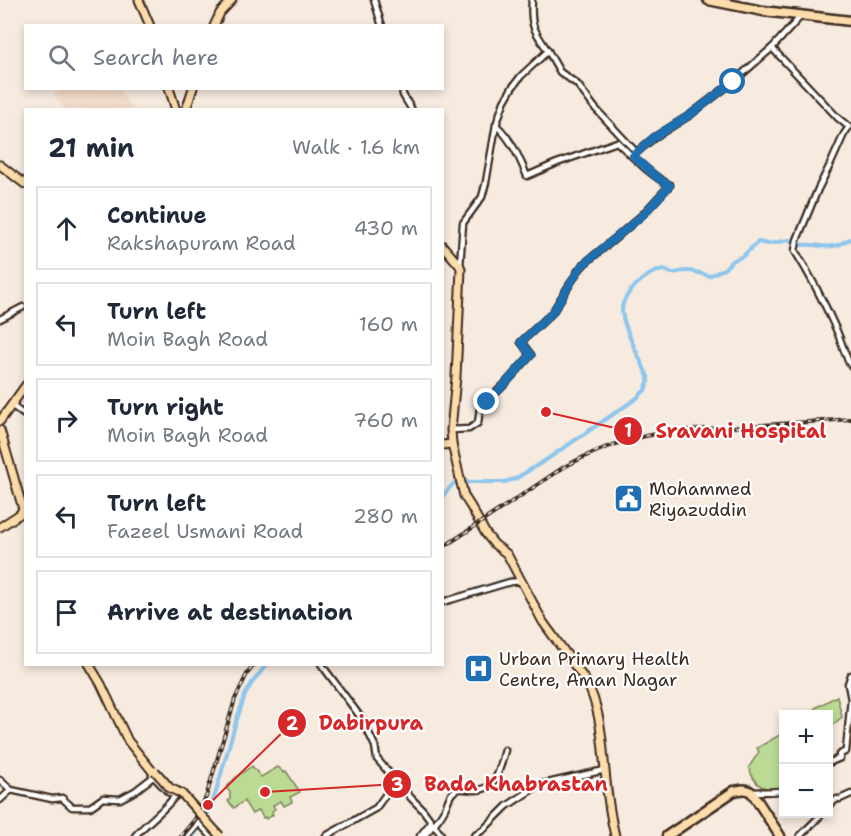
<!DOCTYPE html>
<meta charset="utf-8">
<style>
:root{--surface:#fff;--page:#f2f2f3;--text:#1f2937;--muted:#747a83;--line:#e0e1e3}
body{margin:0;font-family:"Shantell Sans",sans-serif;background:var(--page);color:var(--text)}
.controls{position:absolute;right:18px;bottom:18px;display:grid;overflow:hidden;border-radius:0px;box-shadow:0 3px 9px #0003}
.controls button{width:54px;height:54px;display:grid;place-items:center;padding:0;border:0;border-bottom:2px solid var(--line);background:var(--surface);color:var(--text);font:30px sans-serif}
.stop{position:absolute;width:18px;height:18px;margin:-14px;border:4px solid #1f6fb2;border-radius:50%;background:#fff}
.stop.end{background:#1f6fb2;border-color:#fff;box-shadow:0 2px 6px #0008}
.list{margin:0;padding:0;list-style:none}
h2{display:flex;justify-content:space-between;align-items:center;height:78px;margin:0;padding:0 24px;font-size:26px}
h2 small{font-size:20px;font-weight:400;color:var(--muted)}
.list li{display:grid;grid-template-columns:39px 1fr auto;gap:18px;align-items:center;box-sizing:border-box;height:84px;margin:0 12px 12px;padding:0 12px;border:2px solid var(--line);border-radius:0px}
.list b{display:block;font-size:22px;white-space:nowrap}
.list p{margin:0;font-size:20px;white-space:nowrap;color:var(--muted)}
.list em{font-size:20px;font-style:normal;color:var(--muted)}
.icon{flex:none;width:33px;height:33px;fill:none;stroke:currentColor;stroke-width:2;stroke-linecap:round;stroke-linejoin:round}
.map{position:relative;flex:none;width:851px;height:836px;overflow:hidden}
.search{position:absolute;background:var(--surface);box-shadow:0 3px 9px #0003;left:24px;top:24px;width:420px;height:66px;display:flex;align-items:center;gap:15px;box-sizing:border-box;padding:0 21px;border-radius:0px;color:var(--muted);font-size:22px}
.panel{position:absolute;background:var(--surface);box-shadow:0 3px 9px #0003;left:24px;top:108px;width:420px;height:558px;border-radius:0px}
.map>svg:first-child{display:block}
.built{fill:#f2dbc9}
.green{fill:#bbdb94;stroke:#7b8259;stroke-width:1.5}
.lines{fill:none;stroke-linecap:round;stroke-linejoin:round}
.river{stroke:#8ec6ed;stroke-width:4}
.minor-casing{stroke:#3b2a1e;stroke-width:9}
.major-casing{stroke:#3b2a1e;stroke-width:11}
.highway-casing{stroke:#3b2a1e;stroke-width:13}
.minor{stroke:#fff;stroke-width:4.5}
.major{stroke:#fddcac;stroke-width:7}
.highway{stroke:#fddcac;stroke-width:8}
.rail-casing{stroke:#3b2a1e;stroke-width:4}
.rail{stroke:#fff;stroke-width:1.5;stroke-dasharray:4.5;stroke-linecap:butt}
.major-bridge-casing{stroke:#3b2a1e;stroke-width:11;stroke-linecap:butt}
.major-bridge{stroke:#fddcac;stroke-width:7}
.route{stroke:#1f6fb2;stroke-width:8}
.labels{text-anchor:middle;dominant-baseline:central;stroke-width:4.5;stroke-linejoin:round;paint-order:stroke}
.poi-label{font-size:18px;fill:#3b2a1e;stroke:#fff;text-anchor:start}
.leader{fill:none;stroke:#d62828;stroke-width:2}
.callout-dot{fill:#d62828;stroke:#fff;stroke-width:2}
.mark-label{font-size:18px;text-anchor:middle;font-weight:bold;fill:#fff}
.callout-label{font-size:20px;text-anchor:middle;font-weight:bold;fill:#d62828;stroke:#fff;stroke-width:4.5;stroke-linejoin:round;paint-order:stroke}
</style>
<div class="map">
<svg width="851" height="836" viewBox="0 0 851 836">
<rect width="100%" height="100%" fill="#f7eadf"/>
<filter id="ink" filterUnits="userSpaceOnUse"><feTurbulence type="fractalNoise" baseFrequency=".0167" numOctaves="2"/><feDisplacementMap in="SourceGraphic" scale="12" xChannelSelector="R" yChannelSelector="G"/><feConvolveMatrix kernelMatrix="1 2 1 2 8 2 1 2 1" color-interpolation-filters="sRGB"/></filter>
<g filter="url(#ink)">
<polygon class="built" points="61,89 119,89 133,109 65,109 54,95"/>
<g class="green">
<polygon points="837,696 842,717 829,728 828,714 811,714 815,708"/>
<path d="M783 733V789C765 791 754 787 749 767L759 752 757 748Z"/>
<polygon points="252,766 261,777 278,767 284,772 286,771 300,792 290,797 292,802 284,806 281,801 273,805 275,809 272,811 273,815 266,819 265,817 263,818 259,810 252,814 244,801 234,808 228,801 230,799 230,792 226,788 235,778"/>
</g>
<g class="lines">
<g class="river">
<path d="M442 497 453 484 456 482H504L515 479 546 460 637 398 645 390 648 382V377C641 360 623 328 622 311 621 295 647 271 663 270 666 270 668 272 672 273 676 273 681 271 686 271 694 271 701 273 709 276L724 269 732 261 743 256 758 242 768 244 789 240C799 247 803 244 813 245 822 246 829 248 838 245 842 244 846 240 851 239"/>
<polyline points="475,590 503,581 515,578"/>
<polyline points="206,818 215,795 235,725 245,695 252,683 267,664"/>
<polyline points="193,836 202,825"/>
</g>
<defs>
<g id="minor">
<polyline points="374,0 382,26"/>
<path d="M772 48 838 118 849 127 844 134 831 163 818 189 797 240 795 251C810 275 823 300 835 327 841 339 844 354 851 366"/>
<polyline points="548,51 560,72 577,84 595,108 636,152"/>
<polyline points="402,88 403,95 412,110"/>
<polyline points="632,156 655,137 690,115 733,82 772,48 802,15"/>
<path d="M460 266 463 223 482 197 486 182 496 125 504 102 512 88 521 76 548 51C534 30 530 26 532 0"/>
<polyline points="0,319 23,307"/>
<polyline points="11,405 26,416"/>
<path d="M451 430 469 429 478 423 480 408 504 385 531 355 521 342 552 313 578 271 584 264 617 237 643 214 670 185C650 175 633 157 617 142L557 163 527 176C519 157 512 140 496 125"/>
<polyline points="443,602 510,582 522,581"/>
<polyline points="321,664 362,719 375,746 377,759 412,799 423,810 442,836"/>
<polyline points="828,763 840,758 839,755 846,751 851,699 848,684 851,675"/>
<polyline points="152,775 168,792 176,796"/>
<polyline points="0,780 11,790"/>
<path d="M751 792C762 791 773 793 784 790"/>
<polyline points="840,799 851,794"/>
<polyline points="0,800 11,790 52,799 62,798 72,807 90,807 103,798 120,799 135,791 153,777"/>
<polyline points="828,806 837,799"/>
<path d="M135 836C149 820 167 809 179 791"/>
<polyline points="188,836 199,823 211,836"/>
<polyline points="326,836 376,808 396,780"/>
<polyline points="420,836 431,822"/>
<path d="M424 836C433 826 444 814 448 801 450 796 451 793 456 790 461 787 468 790 474 790 497 791 500 767 505 750"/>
<polyline points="474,836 484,829 507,806 539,785 605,770"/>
<polyline points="800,836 822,814"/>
</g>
<g id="major">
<polyline points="139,0 150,26"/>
<polyline points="214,26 220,13 232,0"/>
<polyline points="169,88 176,110"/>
<polyline points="186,110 193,88"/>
<polyline points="0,165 26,185"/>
<path d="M442 245 460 266 461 269 456 377 451 430 452 444 464 496 471 507 486 534 494 544 507 554 543 622 586 681C601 709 602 741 605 771 607 793 610 815 615 836"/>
<polyline points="0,421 26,385"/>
<polyline points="0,430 23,509 20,514 0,527"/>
<polyline points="442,445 452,444"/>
<polyline points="89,664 101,684 128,741 153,772"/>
</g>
<g id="highway">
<polyline points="708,0 763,11 851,21"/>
<path d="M667 836 734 791C741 790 747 787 753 794L780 836"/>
</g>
</defs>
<use href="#minor" class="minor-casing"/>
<use href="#major" class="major-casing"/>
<use href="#highway" class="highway-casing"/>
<use href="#minor" class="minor"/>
<use href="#major" class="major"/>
<use href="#highway" class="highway"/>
<defs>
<g id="rail">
<path d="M442 548 564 467C603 446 634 436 677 431L851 419"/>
<polyline points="181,836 195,819 206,797 235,699 247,674 255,664"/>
</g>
</defs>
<use href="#rail" class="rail-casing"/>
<use href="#rail" class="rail"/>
<defs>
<polyline id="major-bridge" points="155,771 170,788 182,794 220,836"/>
</defs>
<use href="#major-bridge" class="major-bridge-casing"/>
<use href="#major-bridge" class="major-bridge"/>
</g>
</g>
<g class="lines" filter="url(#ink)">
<polyline class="route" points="487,402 504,385 531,355 521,342 552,313 578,271 584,264 644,214 670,185 659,179 633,156 654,137 690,115 733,82"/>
</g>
<defs>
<symbol id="civic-square" viewBox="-11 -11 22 22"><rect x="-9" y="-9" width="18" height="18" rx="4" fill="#1f6fb2" stroke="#fff"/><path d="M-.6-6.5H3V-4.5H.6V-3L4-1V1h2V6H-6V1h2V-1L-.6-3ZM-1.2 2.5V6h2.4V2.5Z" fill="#fff"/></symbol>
<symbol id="hospital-square" viewBox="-11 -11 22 22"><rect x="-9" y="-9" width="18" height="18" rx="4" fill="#1f6fb2" stroke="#fff"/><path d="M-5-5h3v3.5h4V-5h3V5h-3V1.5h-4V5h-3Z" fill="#fff"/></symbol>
</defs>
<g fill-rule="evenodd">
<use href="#civic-square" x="612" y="482" width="33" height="33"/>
<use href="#hospital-square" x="462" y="652" width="33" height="33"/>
</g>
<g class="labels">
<g class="poi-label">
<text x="649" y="489">Mohammed<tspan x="649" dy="21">Riyazuddin</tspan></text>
<text x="499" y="659">Urban Primary Health<tspan x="499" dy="21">Centre, Aman Nagar</tspan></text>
</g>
</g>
<path class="leader" d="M546 412L628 431M208 805L292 723M265 792L397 784"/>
<g class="callout-dot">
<circle cx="546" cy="412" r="6"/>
<circle cx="208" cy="805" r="6"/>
<circle cx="265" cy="792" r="6"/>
<circle cx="628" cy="431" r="15"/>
<circle cx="292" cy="723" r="15"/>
<circle cx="397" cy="784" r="15"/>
</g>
<g class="mark-label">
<text x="628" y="437">1</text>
<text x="292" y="730">2</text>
<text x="397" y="791">3</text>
</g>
<g class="callout-label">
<text x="741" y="438">Sravani Hospital</text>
<text x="371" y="730">Dabirpura</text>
<text x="516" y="791">Bada Khabrastan</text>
</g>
</svg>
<div class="controls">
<button>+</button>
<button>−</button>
</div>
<div class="stop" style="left:733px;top:82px"></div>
<div class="stop end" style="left:487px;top:402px"></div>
<div class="search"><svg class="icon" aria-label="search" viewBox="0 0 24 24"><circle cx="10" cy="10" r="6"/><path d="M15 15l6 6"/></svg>Search here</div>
<section class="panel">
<h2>21 min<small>Walk · 1.6 km</small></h2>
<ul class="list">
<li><svg class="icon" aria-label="ahead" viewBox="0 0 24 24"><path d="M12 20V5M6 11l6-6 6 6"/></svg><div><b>Continue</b><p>Rakshapuram Road</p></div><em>430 m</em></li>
<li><svg class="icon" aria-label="left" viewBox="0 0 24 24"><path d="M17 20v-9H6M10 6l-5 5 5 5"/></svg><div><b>Turn left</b><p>Moin Bagh Road</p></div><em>160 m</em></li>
<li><svg class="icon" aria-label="right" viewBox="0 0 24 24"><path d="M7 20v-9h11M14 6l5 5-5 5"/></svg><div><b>Turn right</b><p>Moin Bagh Road</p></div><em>760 m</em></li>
<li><svg class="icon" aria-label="left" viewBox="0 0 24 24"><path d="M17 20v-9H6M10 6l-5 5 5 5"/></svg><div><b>Turn left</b><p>Fazeel Usmani Road</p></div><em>280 m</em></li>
<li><svg class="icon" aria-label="arrive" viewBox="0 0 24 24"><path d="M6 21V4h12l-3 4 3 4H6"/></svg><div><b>Arrive at destination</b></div></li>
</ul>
</section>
</div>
